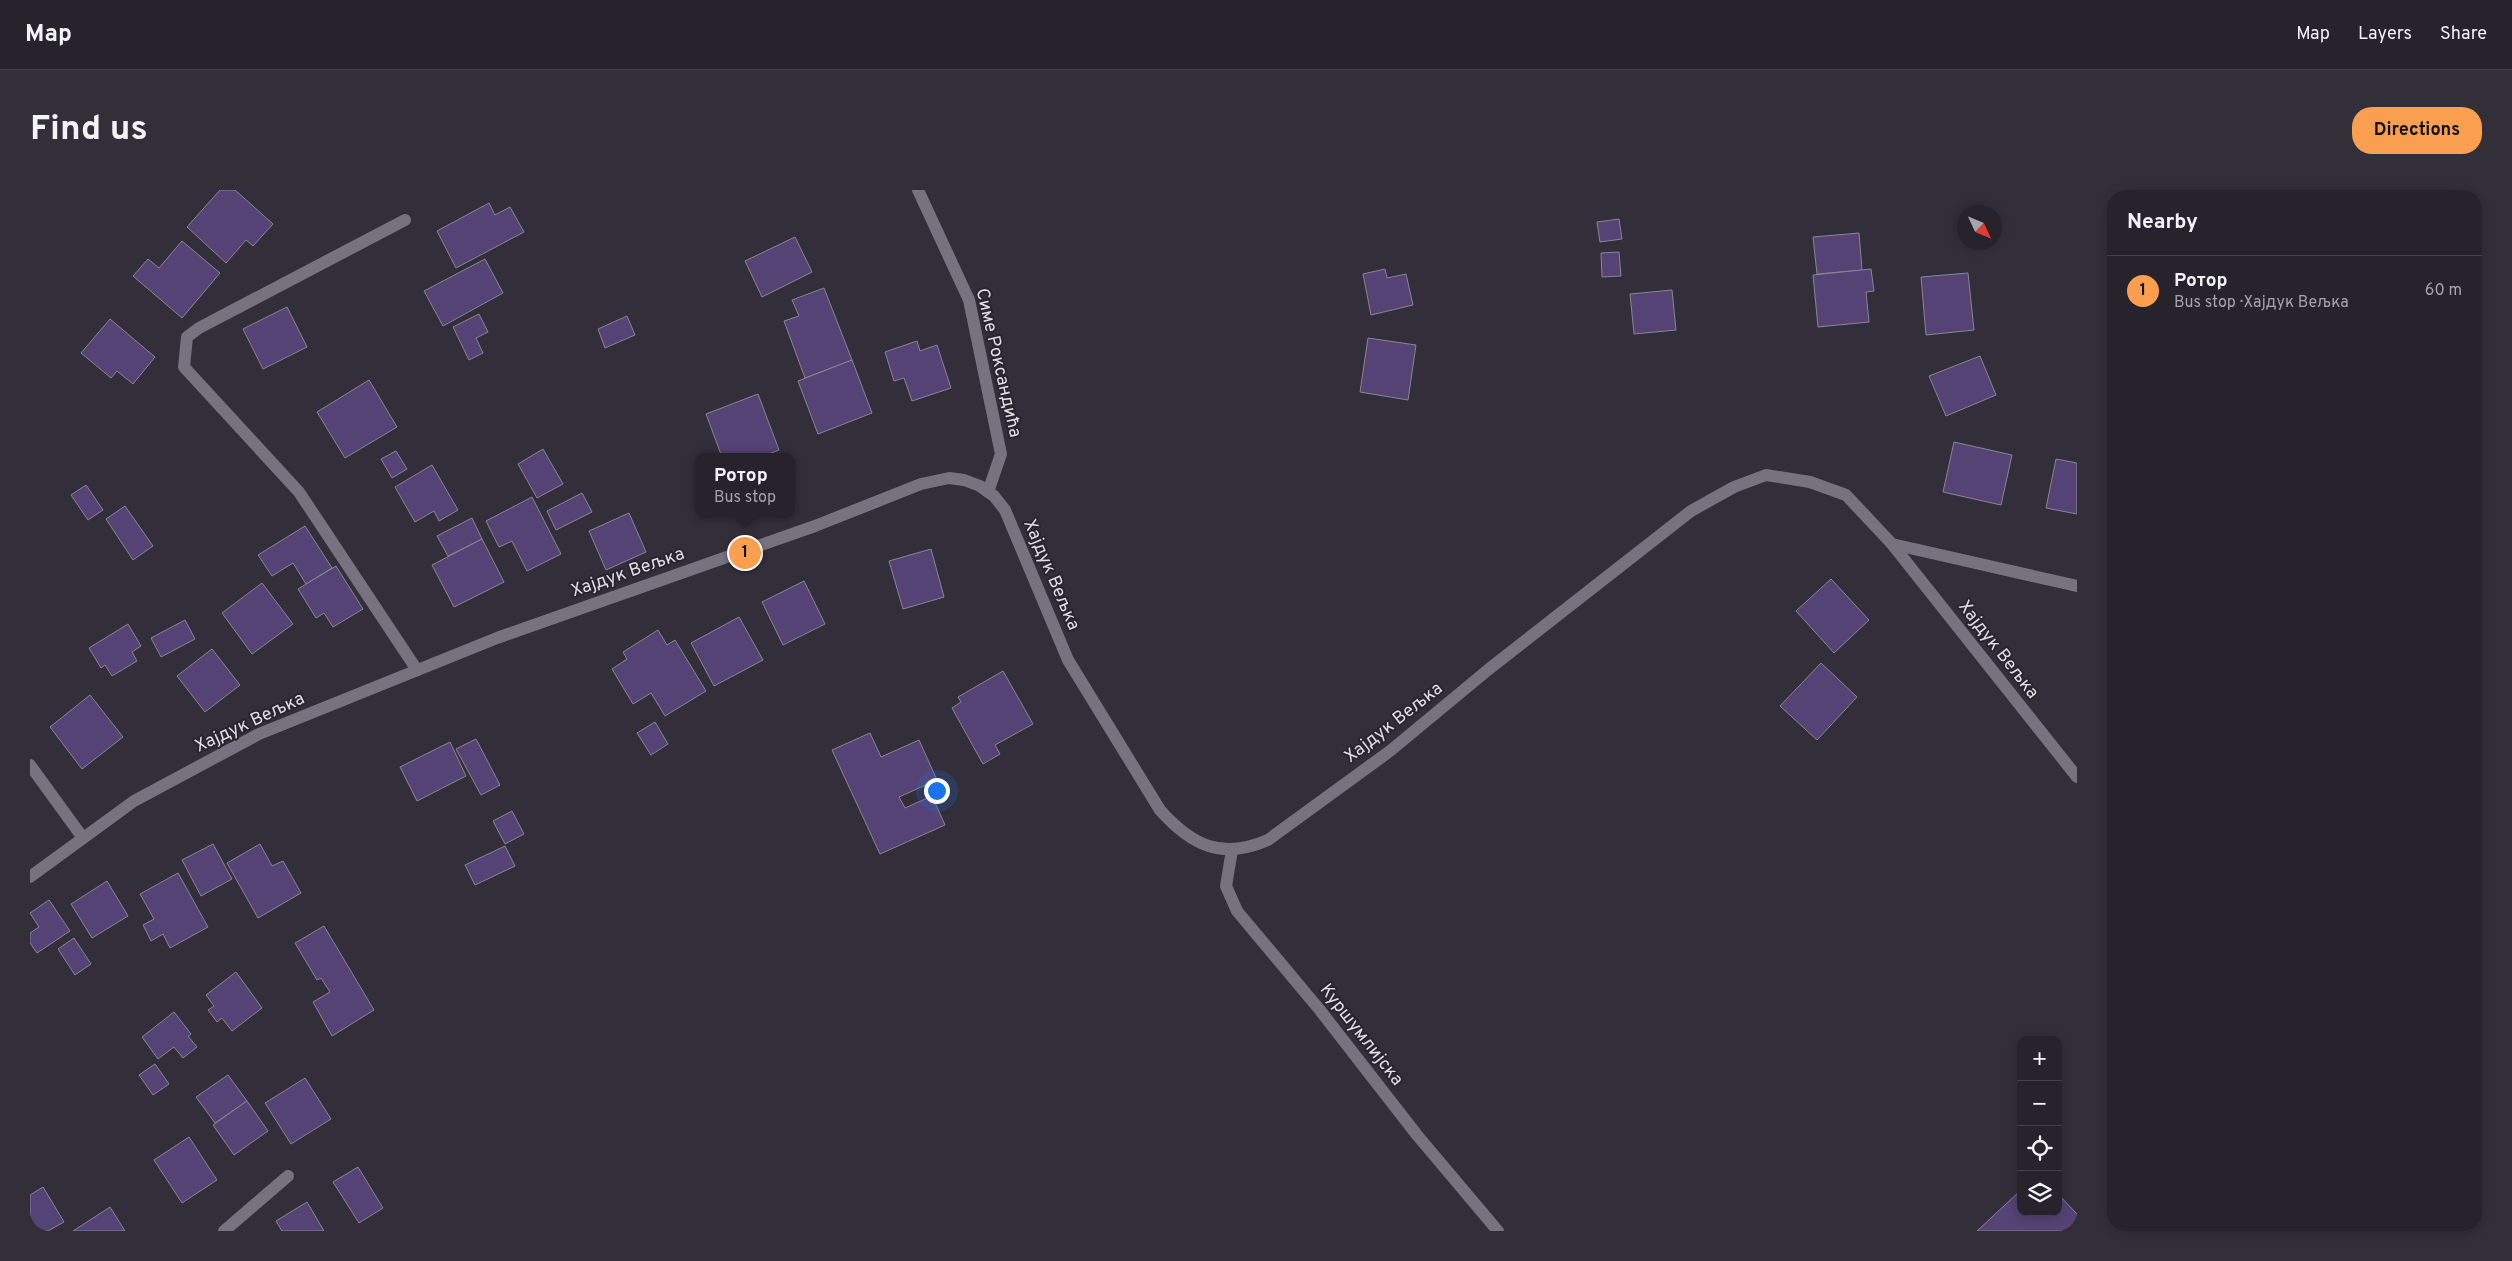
<!DOCTYPE html>
<meta charset="utf-8">
<style>
:root{--surface:#26232c;--page:#322f38;--text:#f1f3f6;--muted:#a4a4a9;--line:#424048;--accent:#fa9f50}
body{margin:0;font-family:Overpass,sans-serif;background:var(--page);color:var(--text)}
.controls{position:absolute;right:15px;bottom:15px;display:grid;overflow:hidden;border-radius:10px;box-shadow:0 2px 12px #0003}
.controls button{width:45px;height:45px;display:grid;place-items:center;padding:0;border:0;border-bottom:1px solid var(--line);background:var(--surface);color:var(--text);font:25px sans-serif}
.compass{position:absolute;left:1927px;top:15px;width:45px;height:45px;border-radius:50%;background:var(--surface);box-shadow:0 2px 12px #0003;rotate:134deg}
.you{position:absolute;left:906px;top:600px;width:18px;height:18px;margin:-12px;border:4px solid #fff;border-radius:50%;background:#1a73e8;box-shadow:0 0 0 8px #1a73e833}
.badge{display:grid;place-items:center;width:32px;height:32px;border-radius:50%;background:var(--accent);color:#111;font-size:16px;font-weight:700}
.pin{position:absolute;translate:-50% -50%;border:2px solid #fff;box-shadow:0 1px 5px #0006}
.popup{position:absolute;left:665px;top:263px;width:100px;height:65px;box-sizing:border-box;display:grid;place-content:center;border-radius:10px;background:var(--surface);filter:drop-shadow(0 1px 4px #0005);font-size:16px;white-space:nowrap;color:var(--muted)}
.popup b{font-size:19px;color:var(--text)}
.popup::after{content:'';position:absolute;left:50%;top:100%;margin-left:-10px;border:10px solid transparent;border-top-color:var(--surface)}
.list{margin:0;padding:0;list-style:none}
h2{display:flex;justify-content:space-between;align-items:center;height:65px;margin:0;padding:0 20px;font-size:21px}
h2 small{font-size:16px;font-weight:400;color:var(--muted)}
.list li{display:grid;grid-template-columns:32px 1fr auto;gap:15px;align-items:center;box-sizing:border-box;height:70px;padding:0 20px;border-top:1px solid var(--line)}
.list b{display:block;font-size:19px;white-space:nowrap}
.list p{margin:0;font-size:16px;white-space:nowrap;color:var(--muted)}
.list em{font-size:16px;font-style:normal;color:var(--muted)}
.icon{flex:none;width:28px;height:28px;fill:none;stroke:currentColor;stroke-width:2;stroke-linecap:round;stroke-linejoin:round}
.map{position:relative;flex:none;width:2047px;height:1041px;overflow:hidden;border-radius:20px}
header{display:flex;align-items:center;gap:30px;box-sizing:border-box;height:70px;padding:0 25px;background:var(--surface);border-bottom:1px solid var(--line)}
header strong{font-size:24px}
nav{display:flex;gap:28px;margin-inline-start:auto;font-size:18px}
.intro{display:flex;align-items:center;justify-content:space-between;box-sizing:border-box;height:120px;padding:0 30px}
h1{margin:0;font-size:35px}
.button{padding:12px 22px;border-radius:20px;background:var(--accent);color:#111;font-size:18px;font-weight:700}
main{display:flex;gap:30px;padding:0 30px}
aside{flex:1;background:var(--surface);border-radius:20px;box-shadow:0 2px 12px #0003}
.map>svg:first-child{display:block}
.building{fill:#544374;stroke:#898692}
.lines{fill:none;stroke-linecap:round;stroke-linejoin:round}
.street{stroke:#76727f;stroke-width:12}
.labels{text-anchor:middle;dominant-baseline:central;stroke-width:4;stroke-linejoin:round;paint-order:stroke}
.street-label{font-size:18px;fill:#e0dee5;stroke:#282530}
</style>
<header>
<strong>Map</strong>
<nav><a>Map</a><a>Layers</a><a>Share</a></nav>
</header>
<div class="intro"><h1>Find us</h1><a class="button">Directions</a></div>
<main>
<div class="map">
<svg width="2047" height="1041" viewBox="0 0 2047 1041">
<rect width="100%" height="100%" fill="#322f3a"/>
<g class="building">
<polygon points="190,0 205,0 243,34 223,56 216,50 196,73 157,37"/>
<polygon points="459,13 465,25 480,17 494,42 426,78 407,41"/>
<polygon points="1589,29 1592,49 1570,52 1567,32"/>
<polygon points="1829,43 1832,80 1787,84 1783,47"/>
<polygon points="765,47 782,82 732,107 715,71"/>
<polygon points="152,51 190,83 152,128 103,86 118,69 129,78"/>
<polygon points="1589,62 1591,86 1572,87 1571,63"/>
<polygon points="455,69 473,103 413,136 394,101"/>
<polygon points="1355,79 1357,88 1376,84 1383,115 1341,125 1333,84"/>
<polygon points="1841,79 1844,101 1836,102 1839,132 1788,137 1783,85"/>
<polygon points="1938,83 1944,140 1896,145 1891,87"/>
<polygon points="794,98 822,170 775,188 754,131 769,126 762,110"/>
<polygon points="1642,100 1646,140 1604,144 1600,104"/>
<polygon points="257,117 277,157 233,179 213,139"/>
<polygon points="449,124 458,142 446,148 453,163 439,170 423,137"/>
<polygon points="597,126 605,145 575,158 568,139"/>
<polygon points="80,129 125,167 103,194 87,181 81,188 51,163"/>
<polygon points="1338,148 1386,155 1378,210 1330,202"/>
<polygon points="887,151 890,161 907,155 921,198 882,211 874,188 864,191 855,162"/>
<polygon points="1950,166 1966,205 1916,226 1899,186"/>
<polygon points="822,170 842,223 788,244 768,191"/>
<polygon points="339,190 367,237 315,268 287,222"/>
<polygon points="728,204 749,260 731,267 692,267 676,224"/>
<polygon points="1924,252 1982,265 1971,315 1913,302"/>
<polygon points="513,259 533,294 507,308 488,274"/>
<polygon points="366,261 377,279 362,288 351,269"/>
<polygon points="2026,269 2047,273 2047,324 2016,318"/>
<polygon points="402,275 428,320 409,331 404,321 385,332 365,297"/>
<polygon points="56,295 73,320 58,330 41,305"/>
<polygon points="552,303 562,322 526,340 517,321"/>
<polygon points="502,307 531,364 497,381 482,351 469,357 456,331"/>
<polygon points="95,316 123,356 103,370 76,329"/>
<polygon points="599,323 616,362 576,380 559,341"/>
<polygon points="442,328 452,349 418,366 407,346"/>
<polygon points="275,336 302,378 276,394 263,373 242,386 228,365"/>
<polygon points="452,349 474,392 424,417 402,375"/>
<polygon points="901,359 914,407 873,419 859,371"/>
<polygon points="306,376 333,419 303,437 294,423 286,428 268,399"/>
<polygon points="1801,389 1839,430 1804,463 1766,421"/>
<polygon points="774,391 795,434 753,455 732,412"/>
<polygon points="232,393 263,434 222,464 192,423"/>
<polygon points="709,427 733,470 684,496 661,453"/>
<polygon points="155,430 165,449 131,467 121,448"/>
<polygon points="98,434 111,456 102,462 107,471 82,486 75,475 71,478 59,458"/>
<polygon points="628,440 637,455 645,450 676,501 635,526 621,503 603,514 582,479 597,469 593,462"/>
<polygon points="182,459 210,495 175,522 147,486"/>
<polygon points="1791,473 1827,507 1787,550 1750,516"/>
<polygon points="973,481 1003,534 965,555 970,564 953,574 922,518 931,512 928,507"/>
<polygon points="60,505 93,547 52,579 20,537"/>
<polygon points="625,532 638,554 621,565 607,543"/>
<polygon points="840,543 851,567 889,550 907,590 869,607 875,618 902,606 915,635 850,664 802,560"/>
<polygon points="446,549 470,595 451,605 426,559"/>
<polygon points="420,552 436,586 387,611 370,577"/>
<polygon points="482,621 494,644 475,654 463,631"/>
<polygon points="183,654 202,689 171,706 152,670"/>
<polygon points="230,654 242,676 253,671 271,703 228,728 197,673"/>
<polygon points="475,656 485,676 445,695 435,675"/>
<polygon points="148,683 178,737 140,758 133,744 121,751 113,735 124,729 110,704"/>
<polygon points="77,691 98,726 62,748 41,714"/>
<polygon points="19,710 40,741 7,763 0,753 0,743 9,737 0,723"/>
<polygon points="294,736 344,820 302,846 283,812 300,802 291,788 287,790 265,753"/>
<polygon points="44,748 61,774 45,785 28,759"/>
<polygon points="206,782 232,818 202,841 192,828 187,832 178,820 184,816 176,805"/>
<polygon points="144,822 161,844 158,846 167,857 153,868 144,857 128,869 112,847"/>
<polygon points="125,874 139,894 123,905 109,885"/>
<polygon points="198,885 217,911 185,933 166,907"/>
<polygon points="275,888 301,929 261,954 235,913"/>
<polygon points="217,911 238,941 204,965 183,935"/>
<polygon points="159,947 187,990 152,1013 124,970"/>
<polygon points="328,977 353,1018 329,1033 303,992"/>
<polygon points="13,997 34,1032 18,1041 0,1041 0,1005"/>
<polygon points="1991,1000 1991,1022 2028,1022 2028,1004 2047,1024 2047,1041 1947,1041"/>
<polygon points="277,1012 294,1041 252,1041 246,1031"/>
<polygon points="80,1017 95,1041 43,1041"/>
</g>
<g class="lines">
<g class="street">
<polyline points="888,0 939,110 971,264 958,302"/>
<polyline points="375,30 169,138 157,147 154,177 269,302 387,480"/>
<polyline points="1862,354 2047,396"/>
<polyline points="0,575 53,648"/>
<polyline points="1202,660 1196,696 1207,721 1289,819 1387,945 1468,1041"/>
<path d="M0 687 104 611 229 544 467 448 785 336 891 294 919 288 934 290 950 296 964 306 975 320 1038 470 1130 620C1162 656 1192 670 1238 650L1360 561 1459 479 1661 321 1704 297 1736 285 1780 292 1816 305 1862 354 2047 587"/>
<polyline points="194,1041 258,986"/>
</g>
</g>
<g class="labels">
<g class="street-label">
<text transform="translate(968 173) rotate(77)">Симе Роксандића</text>
<text transform="translate(598 383) rotate(-19)">Хајдук Вељка</text>
<text transform="translate(1021 385) rotate(67)">Хајдук Вељка</text>
<text transform="translate(1968 460) rotate(52)">Хајдук Вељка</text>
<text transform="translate(220 533) rotate(-25)">Хајдук Вељка</text>
<text transform="translate(1364 533) rotate(-38)">Хајдук Вељка</text>
<text transform="translate(1331 845) rotate(52)">Куршумлијска</text>
</g>
</g>
</svg>
<div class="controls">
<button>+</button>
<button>−</button>
<button><svg class="icon" aria-label="locate" viewBox="0 0 24 24"><circle cx="12" cy="12" r="6"/><path d="M12 2v4M12 18v4M2 12h4M18 12h4"/></svg></button>
<button><svg class="icon" aria-label="layers" viewBox="0 0 24 24"><path d="M12 4l9 5-9 5-9-5zM3 14l9 5 9-5"/></svg></button>
</div>
<svg class="compass" viewBox="-18 -18 36 36"><path d="M0-13l5 13h-10z" fill="#e53935"/><path d="M0 13l5-13h-10z" fill="#a4a4a9"/></svg>
<div class="you"></div>
<div class="pin badge" style="left:715px;top:363px">1</div>
<div class="popup"><b>Ротор</b>Bus stop</div>
</div>
<aside>
<h2>Nearby<small></small></h2>
<ul class="list">
<li><span class="badge">1</span><div><b>Ротор</b><p>Bus stop · Хајдук Вељка</p></div><em>60 m</em></li>
</ul>
</aside>
</main>
